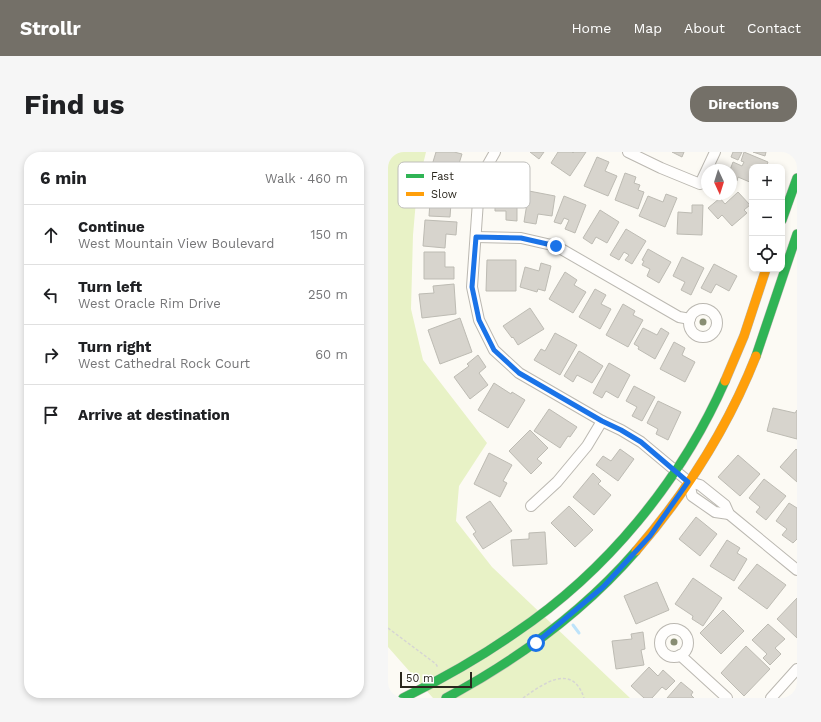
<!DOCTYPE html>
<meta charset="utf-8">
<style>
:root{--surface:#fff;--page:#f6f6f6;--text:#202124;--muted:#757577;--line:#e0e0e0;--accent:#747068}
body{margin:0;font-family:"Work Sans",sans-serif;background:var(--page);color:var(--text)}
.controls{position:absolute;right:12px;top:12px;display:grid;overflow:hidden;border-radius:8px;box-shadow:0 2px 6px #0003}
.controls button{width:36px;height:36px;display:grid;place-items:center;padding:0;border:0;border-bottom:1px solid var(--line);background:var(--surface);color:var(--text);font:20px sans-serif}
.compass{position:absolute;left:313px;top:12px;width:36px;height:36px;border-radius:50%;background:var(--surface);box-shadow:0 2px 6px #0003;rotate:176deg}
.scale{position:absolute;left:12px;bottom:10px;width:72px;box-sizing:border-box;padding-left:4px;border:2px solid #2a261d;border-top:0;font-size:11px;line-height:14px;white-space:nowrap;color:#2a261d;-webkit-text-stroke:3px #fff;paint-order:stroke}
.stop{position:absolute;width:12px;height:12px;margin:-9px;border:3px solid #1a73e8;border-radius:50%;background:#fff}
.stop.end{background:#1a73e8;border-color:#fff;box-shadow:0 1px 4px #0008}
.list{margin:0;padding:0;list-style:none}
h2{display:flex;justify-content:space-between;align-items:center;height:52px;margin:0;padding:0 16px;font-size:17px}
h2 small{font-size:13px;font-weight:400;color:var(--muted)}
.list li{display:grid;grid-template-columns:26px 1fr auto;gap:12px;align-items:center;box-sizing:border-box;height:60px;padding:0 16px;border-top:1px solid var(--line)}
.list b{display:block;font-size:15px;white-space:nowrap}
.list p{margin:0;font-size:13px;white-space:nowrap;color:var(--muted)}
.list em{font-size:13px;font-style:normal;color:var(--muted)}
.icon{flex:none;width:22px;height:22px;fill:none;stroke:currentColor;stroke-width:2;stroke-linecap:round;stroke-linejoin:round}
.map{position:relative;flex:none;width:409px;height:546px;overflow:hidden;border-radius:16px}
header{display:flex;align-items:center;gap:24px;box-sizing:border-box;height:56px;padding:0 20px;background:var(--accent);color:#fff}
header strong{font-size:19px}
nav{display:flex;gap:22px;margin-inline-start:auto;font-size:14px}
.intro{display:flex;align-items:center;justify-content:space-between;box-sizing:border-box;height:96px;padding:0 24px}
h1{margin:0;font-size:28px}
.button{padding:10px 18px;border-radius:16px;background:var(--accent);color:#fff;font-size:14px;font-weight:700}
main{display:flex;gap:24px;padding:0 24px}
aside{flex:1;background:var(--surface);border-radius:16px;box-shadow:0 2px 6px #0003}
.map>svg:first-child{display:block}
.green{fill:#e8f2c6}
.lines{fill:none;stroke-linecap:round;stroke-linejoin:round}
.stream{stroke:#bde3fa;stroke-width:3}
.building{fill:#d7d4cd;stroke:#bdbbb3}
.street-casing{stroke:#bbb8b1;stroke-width:12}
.fast-casing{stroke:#bbb8b1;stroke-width:10}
.slow-casing{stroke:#bbb8b1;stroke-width:10}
.path{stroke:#d6d5d4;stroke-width:1.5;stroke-dasharray:3 2;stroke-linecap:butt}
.street{stroke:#fffefd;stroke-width:10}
.fast{stroke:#30b455;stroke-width:9}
.slow{stroke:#ff9f0a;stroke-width:9}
.tree{fill:#888d73}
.route{stroke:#1a73e8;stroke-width:5}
.key{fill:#fff;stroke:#bfbebb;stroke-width:1}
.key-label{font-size:11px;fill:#2a261d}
</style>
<header>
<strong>Strollr</strong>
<nav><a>Home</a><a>Map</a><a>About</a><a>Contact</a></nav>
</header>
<div class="intro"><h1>Find us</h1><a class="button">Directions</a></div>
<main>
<aside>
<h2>6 min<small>Walk · 460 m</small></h2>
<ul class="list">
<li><svg class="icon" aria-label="ahead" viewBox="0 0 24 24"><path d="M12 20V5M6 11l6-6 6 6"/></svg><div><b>Continue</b><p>West Mountain View Boulevard</p></div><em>150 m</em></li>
<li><svg class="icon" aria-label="left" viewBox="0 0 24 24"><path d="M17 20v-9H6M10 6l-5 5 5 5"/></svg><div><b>Turn left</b><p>West Oracle Rim Drive</p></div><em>250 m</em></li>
<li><svg class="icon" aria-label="right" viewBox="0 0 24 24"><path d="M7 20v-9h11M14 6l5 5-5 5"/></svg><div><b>Turn right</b><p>West Cathedral Rock Court</p></div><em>60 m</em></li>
<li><svg class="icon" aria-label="arrive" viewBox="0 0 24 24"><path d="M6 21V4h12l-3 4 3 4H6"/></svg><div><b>Arrive at destination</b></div></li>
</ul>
</aside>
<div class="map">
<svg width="409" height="546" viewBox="0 0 409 546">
<rect width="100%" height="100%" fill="#fcfaf4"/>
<polygon class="green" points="0,0 38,0 29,37 25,83 23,157 35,208 99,291 71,334 68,369 104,415 242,546 45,546 0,495"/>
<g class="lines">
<polyline class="stream" points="185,473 191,481"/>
</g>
<g class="building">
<polygon points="48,0 66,0 74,2 69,18 75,20 72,32 41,23"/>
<polygon points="142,0 156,0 151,7"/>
<polygon points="170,0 184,0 185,1 186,0 198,0 182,24 163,11"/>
<polygon points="284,0 296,0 294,5"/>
<polygon points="345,0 354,0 350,8 343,5"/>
<polygon points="356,0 380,10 378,15 364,15 364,31 350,25 349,29 343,26 342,18 345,10 354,14 356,10 353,9"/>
<polygon points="365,0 378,0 377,4"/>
<polygon points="209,5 221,10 217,19 229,24 220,44 196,34"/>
<polygon points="237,21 248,25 246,31 252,33 250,38 256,40 250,57 227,48"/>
<polygon points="107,35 129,35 129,69 118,68 118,59 107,59"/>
<polygon points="141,39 167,44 164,64 150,62 148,72 136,70"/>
<polygon points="350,40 362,53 356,58 359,61 344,74 334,63 330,67 320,56 332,46 337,52"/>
<polygon points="38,41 72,43 71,52 63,51 62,65 41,64 42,50 38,49"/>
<polygon points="278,42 289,46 277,75 251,64 260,44 275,50"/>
<polygon points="176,44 198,53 187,81 177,77 181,68 176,66 173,72 166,70"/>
<polygon points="304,53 315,53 314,83 289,82 290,60 304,61"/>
<polygon points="212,58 231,70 219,91 208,85 204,92 195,86"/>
<polygon points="37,68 69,70 68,83 58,82 57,96 35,94"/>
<polygon points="238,77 258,89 244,112 237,108 241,103 236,100 231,108 222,103"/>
<polygon points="260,97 283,110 271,131 259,124 262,117 254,113 256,109 254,108"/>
<polygon points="36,100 57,100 57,115 66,115 66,127 36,127"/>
<polygon points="294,105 316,116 303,143 293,138 297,130 285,124"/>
<polygon points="99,108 128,108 128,139 98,139"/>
<polygon points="153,111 163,114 157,139 150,137 149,140 132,135 137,115 151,119"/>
<polygon points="326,112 349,124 341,139 328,132 323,141 313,136"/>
<polygon points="177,120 189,128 186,133 198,140 185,161 161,147"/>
<polygon points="66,132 68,162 34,166 31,142 46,141 45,134"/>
<polygon points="207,137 218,143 213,152 223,157 212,177 191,165"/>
<polygon points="235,152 247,159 245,163 255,168 240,195 218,183"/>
<polygon points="142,156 156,177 130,193 125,185 124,186 115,174"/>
<polygon points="72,166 84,200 52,212 40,178"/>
<polygon points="255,176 269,183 273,176 281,181 267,207 250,197 251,195 246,192"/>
<polygon points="167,181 189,193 172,223 146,208 153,197 157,199"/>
<polygon points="286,190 297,196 294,203 307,210 297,230 272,217"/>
<polygon points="191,199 215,214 204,231 189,223 185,230 176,224"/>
<polygon points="90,203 98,215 91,221 100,233 82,247 66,225 81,214 79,212"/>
<polygon points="221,211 242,223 230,246 218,239 214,246 205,241"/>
<polygon points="106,231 123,242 124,240 137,248 120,276 90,258"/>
<polygon points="246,234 267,245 254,269 244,264 249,255 238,249"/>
<polygon points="270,249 293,260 280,288 268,282 270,277 259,271"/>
<polygon points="385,256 407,261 409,258 409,287 379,279"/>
<polygon points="161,257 189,275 182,285 180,284 172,296 146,279"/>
<polygon points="142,278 160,296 149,307 154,311 143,322 121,299"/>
<polygon points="232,297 246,307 230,329 208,313 215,304 223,309"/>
<polygon points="408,297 409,298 409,330 392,315"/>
<polygon points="101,301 124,313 115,329 119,331 112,345 86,332"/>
<polygon points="350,303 372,322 352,344 330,325"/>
<polygon points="205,321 213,329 210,332 223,343 206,363 185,345"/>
<polygon points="376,327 398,344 378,368 368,360 372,355 361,346"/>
<polygon points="102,349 124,379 95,397 85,382 88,380 78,365"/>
<polygon points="401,351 409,356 409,387 405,391 394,383 399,377 388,369"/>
<polygon points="181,354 205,378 187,395 163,371"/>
<polygon points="308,365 329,382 312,404 291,387"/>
<polygon points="157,380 159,412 125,414 123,388 141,387 141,381"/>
<polygon points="339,388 352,396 349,401 359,407 346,429 322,414"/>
<polygon points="369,412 398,433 379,457 350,436"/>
<polygon points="305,426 334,446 315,474 304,467 305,464 287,452"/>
<polygon points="269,430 281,458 248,472 236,444"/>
<polygon points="409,446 409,486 389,467"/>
<polygon points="335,458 356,479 333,502 312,481"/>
<polygon points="380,472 397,487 387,496 393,502 382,513 375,506 379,502 364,488"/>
<polygon points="255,480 257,497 253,498 256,513 228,517 224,489 244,487 243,482"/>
<polygon points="358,494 382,517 356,544 333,521"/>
<polygon points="261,515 270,524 275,518 287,529 278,538 274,535 264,546 256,546 243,534"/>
<polygon points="293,530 305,540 303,543 306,546 279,546"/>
</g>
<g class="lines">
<defs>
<g id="street">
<polyline points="107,0 94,23 90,49 84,135 91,168 106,198 131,221 214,269 233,278 253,290 301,330 312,333 337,353 341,362 409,418"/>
<polyline points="240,0 273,16 312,32 327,0"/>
<polyline points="88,85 133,86 168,94 291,165 302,167"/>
<circle cx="315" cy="171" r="14"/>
<polyline points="301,330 304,344 327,360 341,362"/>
<polyline points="143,354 169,330 199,294 214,269"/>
<circle cx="286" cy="491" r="14"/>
<polyline points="292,503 339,546"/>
<polyline points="383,546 409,517"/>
</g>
<g id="fast">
<polyline points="394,68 409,26"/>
<polyline points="368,204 409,82"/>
<path d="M15 546C54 527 91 506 127 481 218 420 293 329 337 229"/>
<path d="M58 546C129 508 195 460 248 399"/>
</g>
<g id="slow">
<polyline points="337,229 356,184 378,117"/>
<path d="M248 399C298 341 340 275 368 204"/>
</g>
</defs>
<use href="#street" class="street-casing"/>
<use href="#fast" class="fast-casing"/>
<use href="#slow" class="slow-casing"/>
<g class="path">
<polyline points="0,476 48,512 50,516"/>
<path d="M135 546C155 532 184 510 196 546"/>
</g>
<use href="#street" class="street"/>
<use href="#fast" class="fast"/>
<use href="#slow" class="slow"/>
</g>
<g class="tree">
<circle cx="315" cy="170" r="3.5"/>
<circle cx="286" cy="490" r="3.5"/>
</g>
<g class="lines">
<polyline class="route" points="148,491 215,435 262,384 300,330 253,290 233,278 214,269 131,221 106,198 91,168 84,135 88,85 133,86 168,94"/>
</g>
<rect x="10" y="10" width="132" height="46" rx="6" class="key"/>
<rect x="18" y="22" width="18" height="4" fill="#30b455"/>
<rect x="18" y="40" width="18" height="4" fill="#ff9f0a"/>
<g class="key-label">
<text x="43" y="28">Fast</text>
<text x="43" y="46">Slow</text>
</g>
</svg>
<div class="controls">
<button>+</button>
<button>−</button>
<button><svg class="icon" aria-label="locate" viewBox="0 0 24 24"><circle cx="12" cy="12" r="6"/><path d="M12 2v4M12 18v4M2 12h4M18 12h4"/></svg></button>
</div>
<svg class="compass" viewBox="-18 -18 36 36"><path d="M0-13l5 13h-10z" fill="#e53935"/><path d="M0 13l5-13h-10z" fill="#757577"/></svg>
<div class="scale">50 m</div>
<div class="stop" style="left:148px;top:491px"></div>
<div class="stop end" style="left:168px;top:94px"></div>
</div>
</main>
